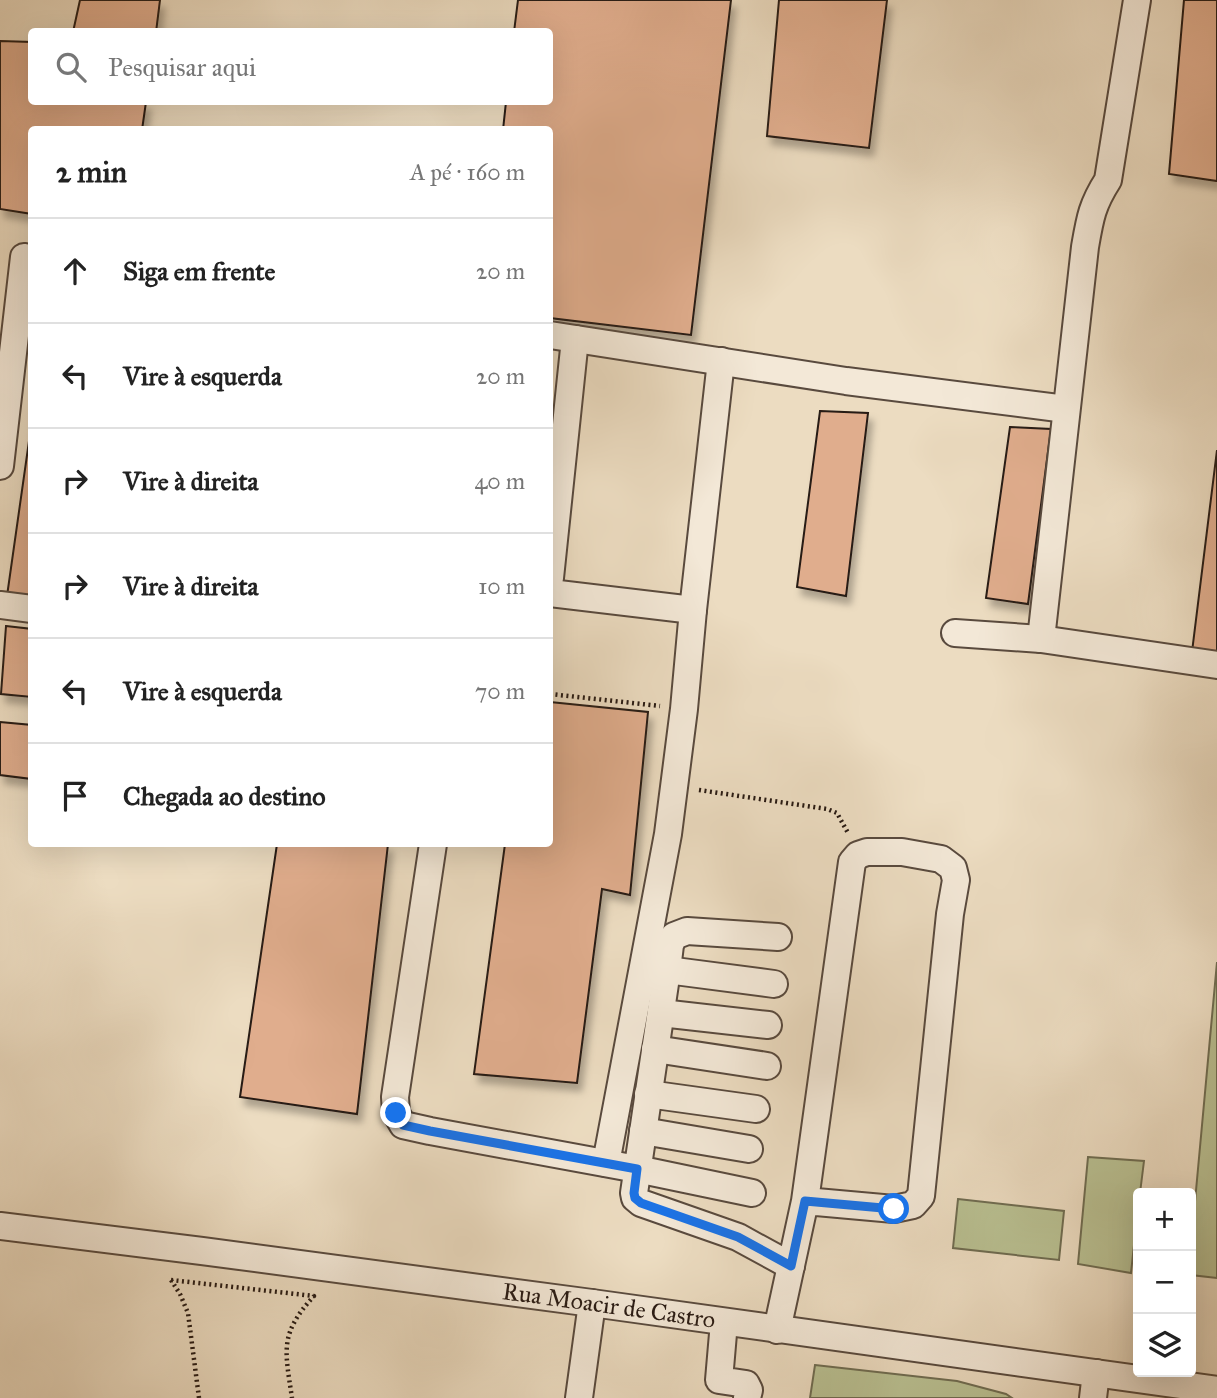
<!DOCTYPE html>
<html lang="pt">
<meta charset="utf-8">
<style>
:root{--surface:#fff;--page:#f2f2f2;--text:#222;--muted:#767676;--line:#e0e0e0}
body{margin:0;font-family:"IM FELL Great Primer",serif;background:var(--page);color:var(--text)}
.controls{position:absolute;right:21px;bottom:21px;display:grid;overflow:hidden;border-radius:7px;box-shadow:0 7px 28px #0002}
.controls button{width:63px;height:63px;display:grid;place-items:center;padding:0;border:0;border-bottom:2px solid var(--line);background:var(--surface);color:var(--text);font:35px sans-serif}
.stop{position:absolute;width:21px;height:21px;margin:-16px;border:5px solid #1a73e8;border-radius:50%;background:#fff}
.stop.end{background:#1a73e8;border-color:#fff;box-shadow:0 2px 7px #0008}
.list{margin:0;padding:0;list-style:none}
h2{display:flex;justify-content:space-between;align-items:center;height:91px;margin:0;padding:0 28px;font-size:30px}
h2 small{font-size:23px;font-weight:400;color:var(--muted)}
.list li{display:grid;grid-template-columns:46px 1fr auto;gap:21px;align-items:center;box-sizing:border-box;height:105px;padding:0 28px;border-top:2px solid var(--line)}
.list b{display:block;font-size:26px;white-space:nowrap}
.list em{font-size:23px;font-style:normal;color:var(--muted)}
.icon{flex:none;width:38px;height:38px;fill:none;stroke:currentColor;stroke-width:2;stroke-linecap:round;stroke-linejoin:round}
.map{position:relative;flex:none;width:1217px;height:1398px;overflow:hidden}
.search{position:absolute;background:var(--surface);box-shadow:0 7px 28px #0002;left:28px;top:28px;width:525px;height:77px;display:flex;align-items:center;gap:18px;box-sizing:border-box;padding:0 24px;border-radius:7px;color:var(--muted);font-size:26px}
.panel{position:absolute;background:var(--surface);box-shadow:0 7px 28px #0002;left:28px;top:126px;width:525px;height:721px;border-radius:7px}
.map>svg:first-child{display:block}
.green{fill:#b9c092;stroke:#706d52;stroke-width:2}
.building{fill:#e0ad8d;stroke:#281a13;stroke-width:2;filter:url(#shadow)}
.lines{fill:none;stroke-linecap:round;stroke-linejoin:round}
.minor-casing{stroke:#594a3e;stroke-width:30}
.path{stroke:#281a13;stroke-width:4.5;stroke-dasharray:2 3.5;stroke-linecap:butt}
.minor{stroke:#f3e8d7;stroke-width:26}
.route{stroke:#1a73e8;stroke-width:9}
.labels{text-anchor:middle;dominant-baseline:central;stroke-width:5;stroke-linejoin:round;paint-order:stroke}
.street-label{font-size:24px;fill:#281a13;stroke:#f3e8d7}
</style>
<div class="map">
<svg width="1217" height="1398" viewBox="0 0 1217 1398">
<defs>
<filter id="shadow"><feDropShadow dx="4.5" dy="8" stdDeviation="3.5" flood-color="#0004"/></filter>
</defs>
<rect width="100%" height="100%" fill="#ecdcc1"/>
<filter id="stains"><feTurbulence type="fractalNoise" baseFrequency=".00286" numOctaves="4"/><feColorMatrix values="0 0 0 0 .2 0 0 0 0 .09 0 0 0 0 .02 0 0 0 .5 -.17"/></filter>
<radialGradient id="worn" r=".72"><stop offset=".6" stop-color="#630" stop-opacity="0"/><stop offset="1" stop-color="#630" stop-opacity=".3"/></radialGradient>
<g class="green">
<polygon points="1217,962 1217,1278 1191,1275 1191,1245"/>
<polygon points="1088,1157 1144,1161 1140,1193 1138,1193 1138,1208 1131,1273 1078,1264"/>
<polygon points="958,1199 1064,1211 1059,1260 953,1248"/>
<polygon points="815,1365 957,1381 1006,1394 1012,1398 810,1398"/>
</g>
<g class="building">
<polygon points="80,0 160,0 156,32 73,32"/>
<polygon points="518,0 731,0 691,335 550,318 550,130 503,130 506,102 550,102 550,32 514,32"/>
<polygon points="779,0 887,0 869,148 767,136"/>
<polygon points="1184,0 1217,0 1217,181 1169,174"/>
<polygon points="0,41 32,42 32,102 146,102 142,130 32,130 32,214 0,209"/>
<polygon points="820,411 868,413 846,596 797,587"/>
<polygon points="32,420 32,601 7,596"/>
<polygon points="1010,427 1051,429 1028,604 986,598"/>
<polygon points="1217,450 1217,653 1192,652"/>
<polygon points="6,626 32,629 32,697 1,694"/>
<polygon points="550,702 648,712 630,895 602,889 577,1083 474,1074 505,844 550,844"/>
<polygon points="0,722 32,725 32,779 0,775"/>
<polygon points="277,844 388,844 357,1114 240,1097"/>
</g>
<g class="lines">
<defs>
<g id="minor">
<polyline points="550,335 846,381 1066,409"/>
<polyline points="0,466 24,257"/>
<polyline points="550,578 575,339"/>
<polyline points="550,593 693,610 721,361"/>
<polyline points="0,605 32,609"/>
<polyline points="955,633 1041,639 1217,665"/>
<path d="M1041 639 1085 247C1090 218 1092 205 1108 180L1137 0"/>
<polyline points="433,844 395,1097 396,1113 403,1125 430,1131 637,1169 752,1193"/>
<polyline points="778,937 687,931 674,936 670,945 667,970 634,1193 635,1198 641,1203 738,1237 791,1266"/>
<polyline points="667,970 774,984"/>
<polyline points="661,1013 768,1025"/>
<polyline points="655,1049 767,1066"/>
<polyline points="648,1094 756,1109"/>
<polyline points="643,1131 749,1149"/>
<polyline points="606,1163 668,834 684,709 693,610"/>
<path id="s1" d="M0 1226 202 1251 592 1303 1217 1390"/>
<polyline points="724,1322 719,1380 746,1384 749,1390 747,1398"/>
<polyline points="777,1330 805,1201 852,862 858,855 867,852 902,852 941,859 953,868 956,880 950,914 921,1196 913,1205 894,1209 805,1201"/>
<polyline points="579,1398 592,1303"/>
<polyline points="1093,1398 1096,1373"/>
</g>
</defs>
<use href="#minor" class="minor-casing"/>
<g class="path">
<polyline points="550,694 660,706"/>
<polyline points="699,790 827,809 837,813 848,833"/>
<path d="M171 1280 314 1296C279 1334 285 1350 292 1398"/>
<polyline points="171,1280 180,1294 188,1313 199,1398"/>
</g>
<use href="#minor" class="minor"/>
</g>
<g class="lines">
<polyline class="route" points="396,1113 403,1125 430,1131 637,1169 634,1193 635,1198 641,1203 738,1237 791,1266 805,1201 894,1209"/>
</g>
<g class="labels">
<g class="street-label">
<text stroke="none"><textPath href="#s1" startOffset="614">Rua Moacir de Castro</textPath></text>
</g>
</g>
<rect width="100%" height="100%" filter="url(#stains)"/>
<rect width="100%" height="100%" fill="url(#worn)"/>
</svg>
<div class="controls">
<button>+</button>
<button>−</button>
<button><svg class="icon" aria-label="layers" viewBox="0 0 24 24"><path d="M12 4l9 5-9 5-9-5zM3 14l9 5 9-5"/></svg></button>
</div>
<div class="stop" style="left:894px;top:1209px"></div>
<div class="stop end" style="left:396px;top:1113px"></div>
<div class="search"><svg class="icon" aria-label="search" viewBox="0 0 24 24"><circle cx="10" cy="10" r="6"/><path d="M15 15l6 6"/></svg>Pesquisar aqui</div>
<section class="panel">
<h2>2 min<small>A pé · 160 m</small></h2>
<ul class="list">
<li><svg class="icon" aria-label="ahead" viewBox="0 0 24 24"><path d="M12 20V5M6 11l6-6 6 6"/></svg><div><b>Siga em frente</b></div><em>20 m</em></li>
<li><svg class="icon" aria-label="left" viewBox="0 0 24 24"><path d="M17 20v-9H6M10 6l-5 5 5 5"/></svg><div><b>Vire à esquerda</b></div><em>20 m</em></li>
<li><svg class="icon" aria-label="right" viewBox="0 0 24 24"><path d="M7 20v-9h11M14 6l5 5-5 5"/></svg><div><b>Vire à direita</b></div><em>40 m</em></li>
<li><svg class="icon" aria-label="right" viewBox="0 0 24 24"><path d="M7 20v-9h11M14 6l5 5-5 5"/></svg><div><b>Vire à direita</b></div><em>10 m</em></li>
<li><svg class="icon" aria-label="left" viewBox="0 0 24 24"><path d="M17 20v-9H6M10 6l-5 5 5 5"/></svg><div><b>Vire à esquerda</b></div><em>70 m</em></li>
<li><svg class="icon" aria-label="arrive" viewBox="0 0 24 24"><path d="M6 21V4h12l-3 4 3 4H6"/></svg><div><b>Chegada ao destino</b></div></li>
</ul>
</section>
</div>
